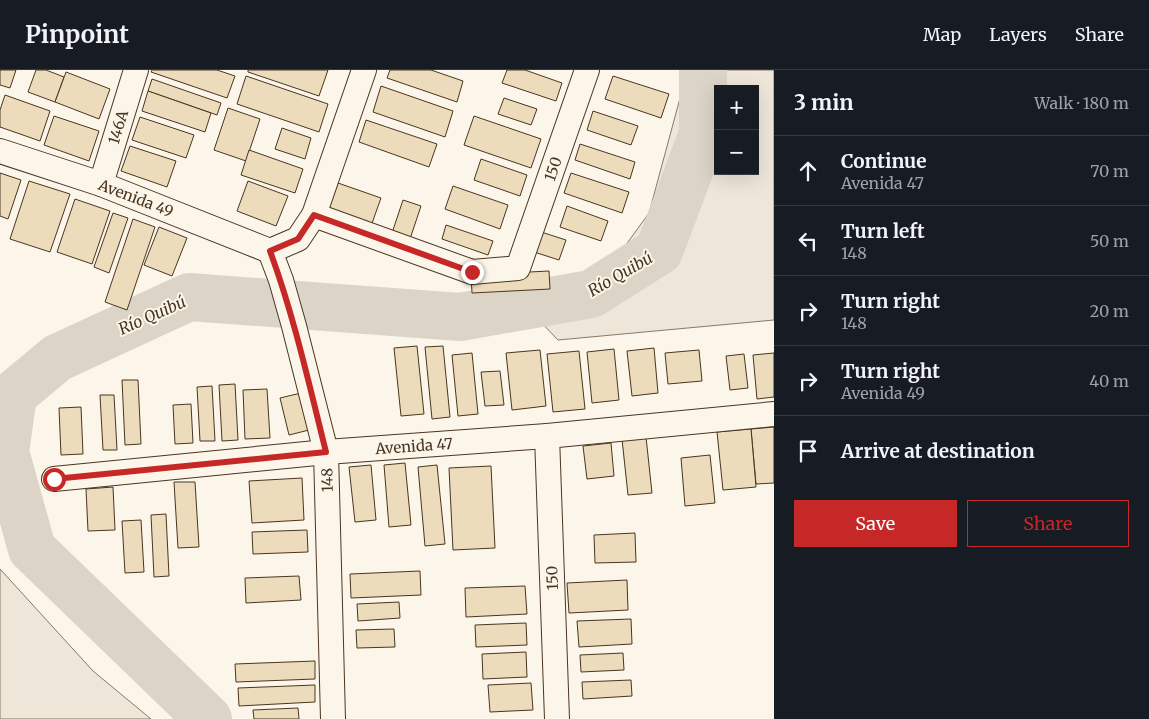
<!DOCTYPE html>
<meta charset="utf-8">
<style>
:root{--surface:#171b24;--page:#20242c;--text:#f1f3f6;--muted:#9ea1a6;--line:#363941;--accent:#c62828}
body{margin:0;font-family:Merriweather,serif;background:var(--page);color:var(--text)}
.controls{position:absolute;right:15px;top:15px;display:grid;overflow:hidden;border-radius:0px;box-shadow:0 5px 20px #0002}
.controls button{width:45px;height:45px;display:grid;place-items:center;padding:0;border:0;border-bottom:1px solid var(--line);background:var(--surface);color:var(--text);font:25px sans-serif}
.stop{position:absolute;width:15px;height:15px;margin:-11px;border:4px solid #c62828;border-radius:50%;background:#fff}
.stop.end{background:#c62828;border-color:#fff;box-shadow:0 1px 5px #0008}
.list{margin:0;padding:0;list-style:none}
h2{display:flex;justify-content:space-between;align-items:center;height:65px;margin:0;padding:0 20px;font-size:21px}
h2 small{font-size:16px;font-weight:400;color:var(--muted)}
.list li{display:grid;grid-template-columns:32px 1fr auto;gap:15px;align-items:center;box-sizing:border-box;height:70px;padding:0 20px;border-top:1px solid var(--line)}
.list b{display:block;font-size:19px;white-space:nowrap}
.list p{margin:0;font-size:16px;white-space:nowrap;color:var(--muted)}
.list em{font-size:16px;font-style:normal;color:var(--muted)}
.actions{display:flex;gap:10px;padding:15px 20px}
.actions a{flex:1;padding:11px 0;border:1px solid var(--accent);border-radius:0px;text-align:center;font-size:18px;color:var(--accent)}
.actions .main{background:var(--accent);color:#fff}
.icon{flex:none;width:28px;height:28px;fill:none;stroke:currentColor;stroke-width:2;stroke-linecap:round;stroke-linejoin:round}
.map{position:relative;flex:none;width:774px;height:649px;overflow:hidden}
header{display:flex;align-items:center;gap:30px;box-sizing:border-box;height:70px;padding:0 25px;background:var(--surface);border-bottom:1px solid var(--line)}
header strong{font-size:24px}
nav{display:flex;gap:28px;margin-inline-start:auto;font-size:18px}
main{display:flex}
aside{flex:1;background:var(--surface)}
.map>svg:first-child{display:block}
.green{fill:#ede6d9;stroke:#887966;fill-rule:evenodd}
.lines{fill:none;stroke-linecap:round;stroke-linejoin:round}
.river{stroke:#dcd4c6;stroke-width:48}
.building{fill:#ecdcbc;stroke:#4a3520}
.street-casing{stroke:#4a3520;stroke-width:26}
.street{stroke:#fbf6e9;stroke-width:24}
.route{stroke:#c62828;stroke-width:6}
.labels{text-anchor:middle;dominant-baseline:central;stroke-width:4;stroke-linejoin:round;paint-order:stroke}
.street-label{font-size:15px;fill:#4a3520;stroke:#fbf6e9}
.water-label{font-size:16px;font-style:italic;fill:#4a3520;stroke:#fbf6e9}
</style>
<header>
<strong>Pinpoint</strong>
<nav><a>Map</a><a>Layers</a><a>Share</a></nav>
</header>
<main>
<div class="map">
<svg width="774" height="649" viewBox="0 0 774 649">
<rect width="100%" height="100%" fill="#fbf6e9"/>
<g class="green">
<path d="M684 0H774V250L558 270 514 224 551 220 620 183 649 143 686 6ZM718 19H755V101H718Z"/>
<polygon points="0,499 93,601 151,649 0,649"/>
</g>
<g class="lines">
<polyline class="river" points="208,649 32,479 5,382 13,325 57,288 189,227 460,247 591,224 659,181 703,64 703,0"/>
</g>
<g class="building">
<polygon points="0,0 16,0 10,18 0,15"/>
<polygon points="36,0 46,0 64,7 55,32 28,22"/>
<polygon points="152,0 217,0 235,6 227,28 151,2"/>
<polygon points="248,0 328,0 319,26 248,2"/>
<polygon points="390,0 431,0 463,11 457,32 387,8"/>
<polygon points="507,0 525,0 562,13 556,31 502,13"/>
<polygon points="66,2 110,19 99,49 55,32"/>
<polygon points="246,6 328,34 319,62 237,34"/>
<polygon points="613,6 669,24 661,48 605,29"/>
<polygon points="152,9 221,33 217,45 148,21"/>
<polygon points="381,16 453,41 445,67 373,42"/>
<polygon points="148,21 211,43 205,62 142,41"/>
<polygon points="5,25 50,41 40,71 0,57 0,40"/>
<polygon points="504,28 537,39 531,55 498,44"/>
<polygon points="228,38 260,49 246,91 214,80"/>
<polygon points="593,41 638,56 631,75 587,60"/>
<polygon points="54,46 99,61 89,91 44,75"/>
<polygon points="474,46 541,69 531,98 464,75"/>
<polygon points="140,47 194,65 186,88 132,70"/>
<polygon points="366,50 437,74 429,97 359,72"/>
<polygon points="282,58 311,68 305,89 275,79"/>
<polygon points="580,74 635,92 630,109 575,90"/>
<polygon points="130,76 176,91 167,117 121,101"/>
<polygon points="249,80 303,99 295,123 241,105"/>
<polygon points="481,89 527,105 520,126 474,110"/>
<polygon points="0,103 21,110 8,149 0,146"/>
<polygon points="571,103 629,122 622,143 564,123"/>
<polygon points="29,111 70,124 50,182 10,169"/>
<polygon points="248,111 288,126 276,156 237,141"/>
<polygon points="338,113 381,128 371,156 328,141"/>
<polygon points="453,116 508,135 500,159 445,139"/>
<polygon points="75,129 110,141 92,194 57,182"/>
<polygon points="403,130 421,136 409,172 391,166"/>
<polygon points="567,136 608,151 601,171 560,157"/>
<polygon points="113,143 128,148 109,203 94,197"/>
<polygon points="133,149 155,157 127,240 105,232"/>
<polygon points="446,155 493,171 488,185 442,169"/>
<polygon points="159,157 187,168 172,206 144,195"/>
<polygon points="538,161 566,170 559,190 531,181"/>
<polygon points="549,201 550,219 472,223 471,205"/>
<polygon points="417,276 424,344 401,346 394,278"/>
<polygon points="443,276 450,347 432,349 425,277"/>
<polygon points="654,278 658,323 632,326 627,281"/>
<polygon points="614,279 619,330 592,333 587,282"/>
<polygon points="540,280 546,336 512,340 506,283"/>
<polygon points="699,280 702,311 668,314 665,283"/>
<polygon points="579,281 585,339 553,342 547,284"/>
<polygon points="472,283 478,344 458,346 452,285"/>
<polygon points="774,283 774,327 757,329 753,285"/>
<polygon points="744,284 748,318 730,320 726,286"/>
<polygon points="500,301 504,335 485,336 481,302"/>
<polygon points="122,310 138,310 141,374 125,375"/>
<polygon points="235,314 238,370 222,371 219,315"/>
<polygon points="212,316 215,371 200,371 197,317"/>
<polygon points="267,319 270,368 245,369 243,320"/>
<polygon points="301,323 309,360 289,365 280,328"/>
<polygon points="100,325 114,325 117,380 103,380"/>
<polygon points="191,334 193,373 175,374 173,335"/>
<polygon points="81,337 83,384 61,385 59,338"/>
<polygon points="774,357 774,413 756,414 751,359"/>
<polygon points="751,359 756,417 723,420 717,362"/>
<polygon points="646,367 652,423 628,425 622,369"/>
<polygon points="611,373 614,406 587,409 583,376"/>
<polygon points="710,385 715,433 685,436 681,388"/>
<polygon points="405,393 411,455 389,457 384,395"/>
<polygon points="371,395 376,450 355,452 349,397"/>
<polygon points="437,395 445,474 425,476 418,397"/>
<polygon points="491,396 495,478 453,480 449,398"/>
<polygon points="302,408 304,450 252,453 249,411"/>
<polygon points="174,412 195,412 199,477 178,478"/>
<polygon points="113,417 115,460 88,461 86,419"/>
<polygon points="166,444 169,506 154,507 151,445"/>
<polygon points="141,450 144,502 125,503 122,451"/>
<polygon points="307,460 308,482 253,484 252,462"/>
<polygon points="635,463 636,492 595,493 594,465"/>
<polygon points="420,501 421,525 351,528 350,504"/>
<polygon points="299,506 301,530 246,533 245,508"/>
<polygon points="627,510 628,540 569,543 567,513"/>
<polygon points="525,516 527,544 466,547 465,518"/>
<polygon points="399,532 400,548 358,551 357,534"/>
<polygon points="631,549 632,574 579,577 577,551"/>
<polygon points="526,553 527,575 476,577 475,555"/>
<polygon points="394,559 395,577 357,578 356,560"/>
<polygon points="526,582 527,607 483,609 482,584"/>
<polygon points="623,583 624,600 581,602 580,585"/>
<polygon points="315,591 315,609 236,612 235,594"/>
<polygon points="631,610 632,626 583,629 582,612"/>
<polygon points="531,613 533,640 490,642 488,615"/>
<polygon points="315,615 315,632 239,636 238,618"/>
<polygon points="298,638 299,649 254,649 253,640"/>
</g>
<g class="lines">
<defs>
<g id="street">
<polyline points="0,81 101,114 270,181"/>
<polyline points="101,114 136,0"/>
<polyline points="314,145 472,202 518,198 587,0"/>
<polyline points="270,181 281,210 294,256 326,382 333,649"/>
<polyline points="270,181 298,169 314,145 364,0"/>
<polyline points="547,366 557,649"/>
<polyline points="54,409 326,382 547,366 774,344"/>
</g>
</defs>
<use href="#street" class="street-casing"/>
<use href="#street" class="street"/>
</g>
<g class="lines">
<path class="route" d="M54 409 326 382C309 314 294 246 270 181L298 169 314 145 472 202"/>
</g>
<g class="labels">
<g class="street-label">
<text transform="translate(118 57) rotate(-73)">146A</text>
<text transform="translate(553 99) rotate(-71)">150</text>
<text transform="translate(136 128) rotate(21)">Avenida 49</text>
<text transform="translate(414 376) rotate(-4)">Avenida 47</text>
<text transform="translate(327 410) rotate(-91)">148</text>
<text transform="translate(552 508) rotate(-92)">150</text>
</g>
<g class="water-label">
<text transform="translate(620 204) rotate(-30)">Río Quibú</text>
<text transform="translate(152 245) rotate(-24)">Río Quibú</text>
</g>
</g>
</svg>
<div class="controls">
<button>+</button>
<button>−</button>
</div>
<div class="stop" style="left:54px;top:409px"></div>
<div class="stop end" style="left:472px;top:202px"></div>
</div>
<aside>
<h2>3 min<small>Walk · 180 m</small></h2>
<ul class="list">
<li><svg class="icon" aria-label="ahead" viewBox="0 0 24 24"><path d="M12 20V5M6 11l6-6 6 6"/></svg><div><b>Continue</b><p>Avenida 47</p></div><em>70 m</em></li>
<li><svg class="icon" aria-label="left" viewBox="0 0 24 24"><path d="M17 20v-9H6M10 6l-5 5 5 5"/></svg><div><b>Turn left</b><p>148</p></div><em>50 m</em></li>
<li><svg class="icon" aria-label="right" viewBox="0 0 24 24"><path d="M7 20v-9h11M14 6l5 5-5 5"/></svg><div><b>Turn right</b><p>148</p></div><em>20 m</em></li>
<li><svg class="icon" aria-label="right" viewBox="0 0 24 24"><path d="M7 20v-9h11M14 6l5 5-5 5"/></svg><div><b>Turn right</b><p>Avenida 49</p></div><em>40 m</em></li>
<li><svg class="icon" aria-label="arrive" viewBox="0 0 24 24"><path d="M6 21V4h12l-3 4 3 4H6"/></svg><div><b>Arrive at destination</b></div></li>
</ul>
<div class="actions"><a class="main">Save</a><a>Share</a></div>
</aside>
</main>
